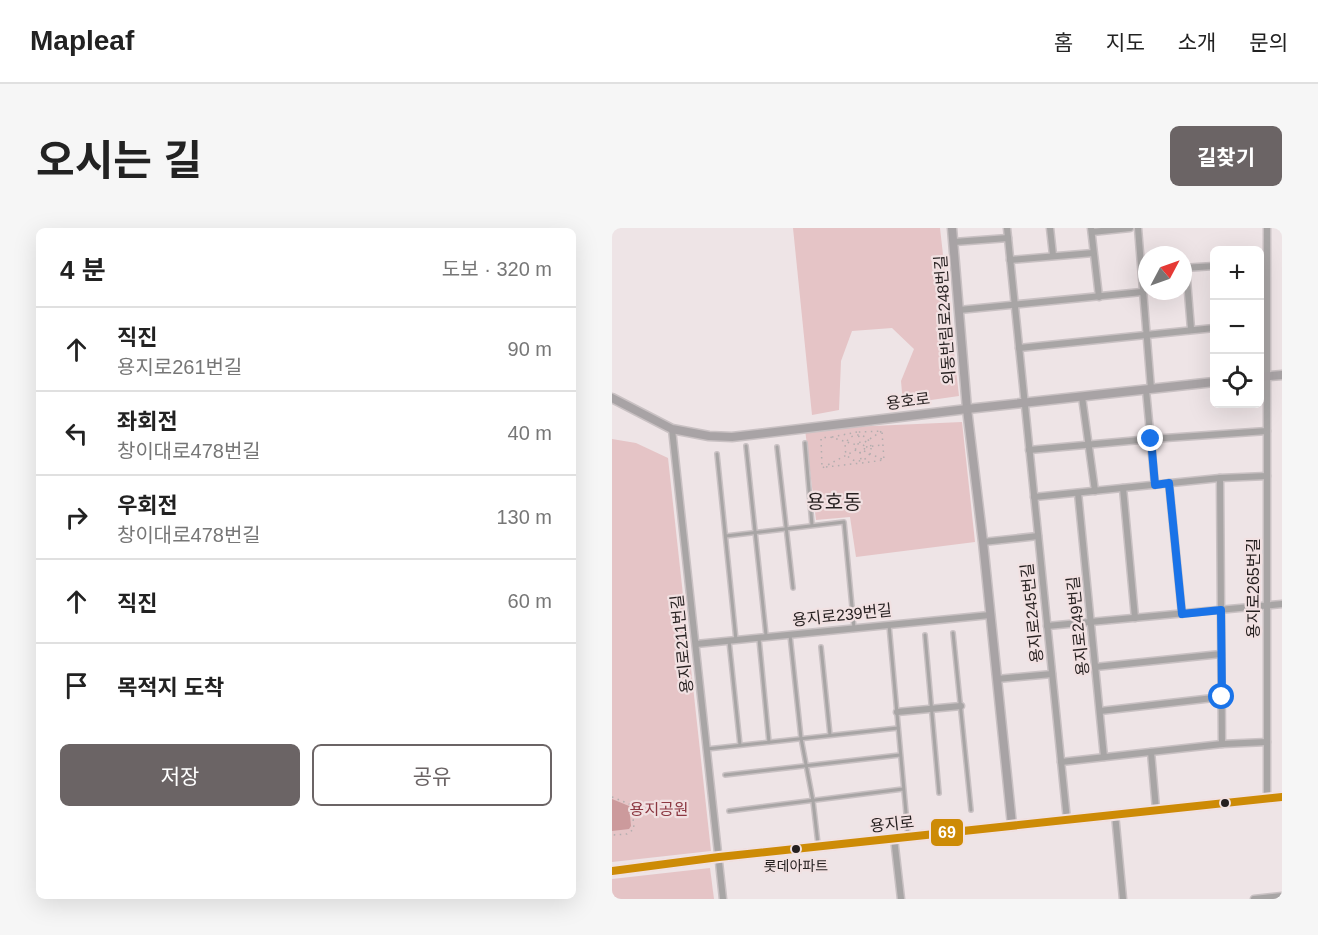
<!DOCTYPE html>
<html lang="ko">
<meta charset="utf-8">
<style>
:root{--surface:#fff;--page:#f6f6f6;--text:#222;--muted:#767676;--line:#e0e0e0;--accent:#6b6465}
body{margin:0;font-family:Helvetica,"Noto Sans KR",sans-serif;background:var(--page);color:var(--text)}
.controls{position:absolute;right:18px;top:18px;display:grid;overflow:hidden;border-radius:9px;box-shadow:0 6px 24px #0002}
.controls button{width:54px;height:54px;display:grid;place-items:center;padding:0;border:0;border-bottom:2px solid var(--line);background:var(--surface);color:var(--text);font:30px sans-serif}
.compass{position:absolute;left:526px;top:18px;width:54px;height:54px;border-radius:50%;background:var(--surface);box-shadow:0 6px 24px #0002;rotate:49deg}
.stop{position:absolute;width:18px;height:18px;margin:-14px;border:4px solid #1a73e8;border-radius:50%;background:#fff}
.stop.end{background:#1a73e8;border-color:#fff;box-shadow:0 2px 6px #0008}
.list{margin:0;padding:0;list-style:none}
h2{display:flex;justify-content:space-between;align-items:center;height:78px;margin:0;padding:0 24px;font-size:26px}
h2 small{font-size:20px;font-weight:400;color:var(--muted)}
.list li{display:grid;grid-template-columns:39px 1fr auto;gap:18px;align-items:center;box-sizing:border-box;height:84px;padding:0 24px;border-top:2px solid var(--line)}
.list b{display:block;font-size:22px;white-space:nowrap}
.list p{margin:0;font-size:20px;white-space:nowrap;color:var(--muted)}
.list em{font-size:20px;font-style:normal;color:var(--muted)}
.actions{display:flex;gap:12px;padding:18px 24px}
.actions a{flex:1;padding:14px 0;border:2px solid var(--accent);border-radius:9px;text-align:center;font-size:21px;color:var(--accent)}
.actions .main{background:var(--accent);color:#fff}
.icon{flex:none;width:33px;height:33px;fill:none;stroke:currentColor;stroke-width:2;stroke-linecap:round;stroke-linejoin:round}
.map{position:relative;flex:none;width:670px;height:671px;overflow:hidden;border-radius:9px}
header{display:flex;align-items:center;gap:36px;box-sizing:border-box;height:84px;padding:0 30px;background:var(--surface);border-bottom:2px solid var(--line)}
header strong{font-size:28px}
nav{display:flex;gap:33px;margin-inline-start:auto;font-size:21px}
.intro{display:flex;align-items:center;justify-content:space-between;box-sizing:border-box;height:144px;padding:0 36px}
h1{margin:0;font-size:42px}
.button{padding:15px 27px;border-radius:9px;background:var(--accent);color:#fff;font-size:21px;font-weight:700}
main{display:flex;gap:36px;padding:0 36px}
aside{flex:1;background:var(--surface);border-radius:9px;box-shadow:0 6px 24px #0002}
.map>svg:first-child{display:block}
.green{fill:#e5c4c6}
.water{fill:#cc9a9c}
.lines{fill:none;stroke-linecap:round;stroke-linejoin:round}
.lane-casing{stroke:#c9c1c3;stroke-width:6}
.street-casing{stroke:#c9c1c3;stroke-width:9}
.secondary-casing{stroke:#c9c1c3;stroke-width:11}
.path{stroke:#b2adae;stroke-width:1.5;stroke-dasharray:1.5 4.5;stroke-linecap:butt}
.lane{stroke:#a8a5a5;stroke-width:3}
.street{stroke:#a8a5a5;stroke-width:6}
.secondary{stroke:#a8a3a5;stroke-width:8}
.bus-1-casing{stroke:#f1e1e2;stroke-width:12}
.bus-1{stroke:#cd8b06;stroke-width:8}
.route{stroke:#1a73e8;stroke-width:8}
.bus-dot{fill:#251f1f;stroke:#f1e1e2;stroke-width:2}
.labels{text-anchor:middle;dominant-baseline:central;stroke-width:4.5;stroke-linejoin:round;paint-order:stroke}
.bus-label{font-size:14px;fill:#251f1f;stroke:#f1e1e2}
.street-label{font-size:16px;fill:#251f1f;stroke:#f1e1e2}
.park-label{font-size:16px;fill:#8c3842;stroke:#f1e1e2}
.quarter-label{font-size:20px;fill:#251f1f;stroke:#f1e1e2}
.line-badge{stroke:#f1e1e2;stroke-width:2}
.badge-label{font-size:16px;text-anchor:middle;font-weight:bold;fill:#fff}
</style>
<header>
<strong>Mapleaf</strong>
<nav><a>홈</a><a>지도</a><a>소개</a><a>문의</a></nav>
</header>
<div class="intro"><h1>오시는 길</h1><a class="button">길찾기</a></div>
<main>
<aside>
<h2>4 분<small>도보 · 320 m</small></h2>
<ul class="list">
<li><svg class="icon" aria-label="ahead" viewBox="0 0 24 24"><path d="M12 20V5M6 11l6-6 6 6"/></svg><div><b>직진</b><p>용지로261번길</p></div><em>90 m</em></li>
<li><svg class="icon" aria-label="left" viewBox="0 0 24 24"><path d="M17 20v-9H6M10 6l-5 5 5 5"/></svg><div><b>좌회전</b><p>창이대로478번길</p></div><em>40 m</em></li>
<li><svg class="icon" aria-label="right" viewBox="0 0 24 24"><path d="M7 20v-9h11M14 6l5 5-5 5"/></svg><div><b>우회전</b><p>창이대로478번길</p></div><em>130 m</em></li>
<li><svg class="icon" aria-label="ahead" viewBox="0 0 24 24"><path d="M12 20V5M6 11l6-6 6 6"/></svg><div><b>직진</b></div><em>60 m</em></li>
<li><svg class="icon" aria-label="arrive" viewBox="0 0 24 24"><path d="M6 21V4h12l-3 4 3 4H6"/></svg><div><b>목적지 도착</b></div></li>
</ul>
<div class="actions"><a class="main">저장</a><a>공유</a></div>
</aside>
<div class="map">
<svg width="670" height="671" viewBox="0 0 670 671">
<rect width="100%" height="100%" fill="#eee4e6"/>
<g class="green">
<polygon points="181,0 328,0 347,168 291,176 289,153 302,121 280,100 240,103 229,133 227,182 200,187"/>
<polygon points="350,194 363,314 244,329 238,289 204,292 193,201"/>
<polygon points="0,211 24,215 56,230 99,623 0,634"/>
<polygon points="98,640 102,671 0,671 0,651"/>
</g>
<polygon class="water" points="0,571 17,578 19,598 17,601 0,603"/>
<g class="lines">
<defs>
<g id="lane">
<polyline points="193,215 200,297"/>
<polyline points="134,218 154,407"/>
<polyline points="165,219 181,360"/>
<polyline points="105,226 124,412"/>
<polyline points="114,308 232,294 242,400"/>
<polyline points="277,397 296,607"/>
<polyline points="341,405 359,582"/>
<polyline points="178,407 189,510 201,573 206,616"/>
<polyline points="313,407 327,565"/>
<polyline points="147,411 157,514"/>
<polyline points="117,413 128,517"/>
<polyline points="209,419 218,507"/>
<polyline points="95,521 286,500"/>
<polyline points="113,547 288,527"/>
<polyline points="117,583 291,561"/>
</g>
<g id="street">
<polyline points="395,0 455,592"/>
<polyline points="438,0 441,27"/>
<polyline points="479,0 487,69"/>
<polyline points="526,0 539,161"/>
<polyline points="480,4 518,0"/>
<polyline points="342,14 396,10"/>
<polyline points="398,32 481,25"/>
<polyline points="571,40 602,38"/>
<polyline points="574,40 579,101"/>
<polyline points="347,82 530,64"/>
<polyline points="407,120 602,100"/>
<polyline points="534,162 543,257"/>
<polyline points="470,169 483,263"/>
<polyline points="60,201 111,671"/>
<polyline points="417,222 539,211 655,203"/>
<polyline points="608,250 610,516"/>
<polyline points="557,255 570,386"/>
<polyline points="511,260 523,390"/>
<polyline points="466,265 492,529"/>
<polyline points="422,269 608,250 655,248"/>
<polyline points="371,314 426,308"/>
<polyline points="435,398 670,376"/>
<polyline points="84,416 378,387"/>
<polyline points="483,439 609,426"/>
<polyline points="385,451 440,446"/>
<polyline points="488,483 610,469"/>
<polyline points="285,484 349,478"/>
<polyline points="539,524 544,581"/>
<polyline points="449,534 610,516 655,514"/>
<polyline points="655,571 655,0"/>
<polyline points="503,586 511,671"/>
<polyline points="282,610 289,671"/>
<polyline points="642,671 670,668"/>
</g>
<g id="secondary">
<polyline points="340,0 355,181 371,314 400,597"/>
<polyline points="648,149 670,147"/>
<polyline points="0,170 60,201 97,208 120,209 355,181 602,154"/>
<polyline points="0,643 107,629 670,569"/>
</g>
</defs>
<use href="#lane" class="lane-casing"/>
<use href="#street" class="street-casing"/>
<use href="#secondary" class="secondary-casing"/>
<g class="path">
<circle cx="246" cy="220" r="13"/>
<polyline points="220,209 245,204"/>
<polyline points="248,215 246,204 270,203 250,216"/>
<circle cx="248" cy="220" r="4.5"/>
<polyline points="254,219 270,217"/>
<polyline points="244,222 210,240 209,210 218,209 245,217"/>
<polyline points="252,223 272,232 270,204"/>
<polyline points="248,224 249,232"/>
<polyline points="250,235 272,232"/>
<polyline points="214,239 249,235"/>
<polyline points="0,569 20,577 22,601 15,606 0,607"/>
</g>
<use href="#lane" class="lane"/>
<use href="#street" class="street"/>
<use href="#secondary" class="secondary"/>
<defs>
<polyline id="bus-1" points="0,643 107,629 670,569"/>
</defs>
<use href="#bus-1" class="bus-1-casing"/>
<use href="#bus-1" class="bus-1"/>
</g>
<g class="lines">
<polyline class="route" points="539,211 543,257 557,255 570,386 609,382 610,469"/>
</g>
<g class="bus-dot">
<circle cx="613" cy="575" r="5"/>
<circle cx="184" cy="621" r="5"/>
</g>
<g class="labels">
<g class="bus-label">
<text x="184" y="638">롯데아파트</text>
</g>
<g class="street-label">
<text transform="translate(333 92) rotate(-94)">외동반림로248번길</text>
<text transform="translate(296 173) rotate(-7)">용호로</text>
<text transform="translate(641 360) rotate(-90)">용지로265번길</text>
<text transform="translate(420 385) rotate(-96)">용지로245번길</text>
<text transform="translate(230 387) rotate(-6)">용지로239번길</text>
<text transform="translate(466 398) rotate(-96)">용지로249번길</text>
<text transform="translate(70 416) rotate(-96)">용지로211번길</text>
<text transform="translate(280 596) rotate(-6)">용지로</text>
</g>
<g class="park-label">
<text x="47" y="581">용지공원</text>
</g>
<g class="quarter-label">
<text x="222" y="274">용호동</text>
</g>
</g>
<rect class="line-badge" x="318" y="590" width="34" height="29" rx="6" fill="#cd8b06"/>
<g class="badge-label">
<text x="335" y="610">69</text>
</g>
</svg>
<div class="controls">
<button>+</button>
<button>−</button>
<button><svg class="icon" aria-label="locate" viewBox="0 0 24 24"><circle cx="12" cy="12" r="6"/><path d="M12 2v4M12 18v4M2 12h4M18 12h4"/></svg></button>
</div>
<svg class="compass" viewBox="-18 -18 36 36"><path d="M0-13l5 13h-10z" fill="#e53935"/><path d="M0 13l5-13h-10z" fill="#767676"/></svg>
<div class="stop" style="left:610px;top:469px"></div>
<div class="stop end" style="left:539px;top:211px"></div>
</div>
</main>
